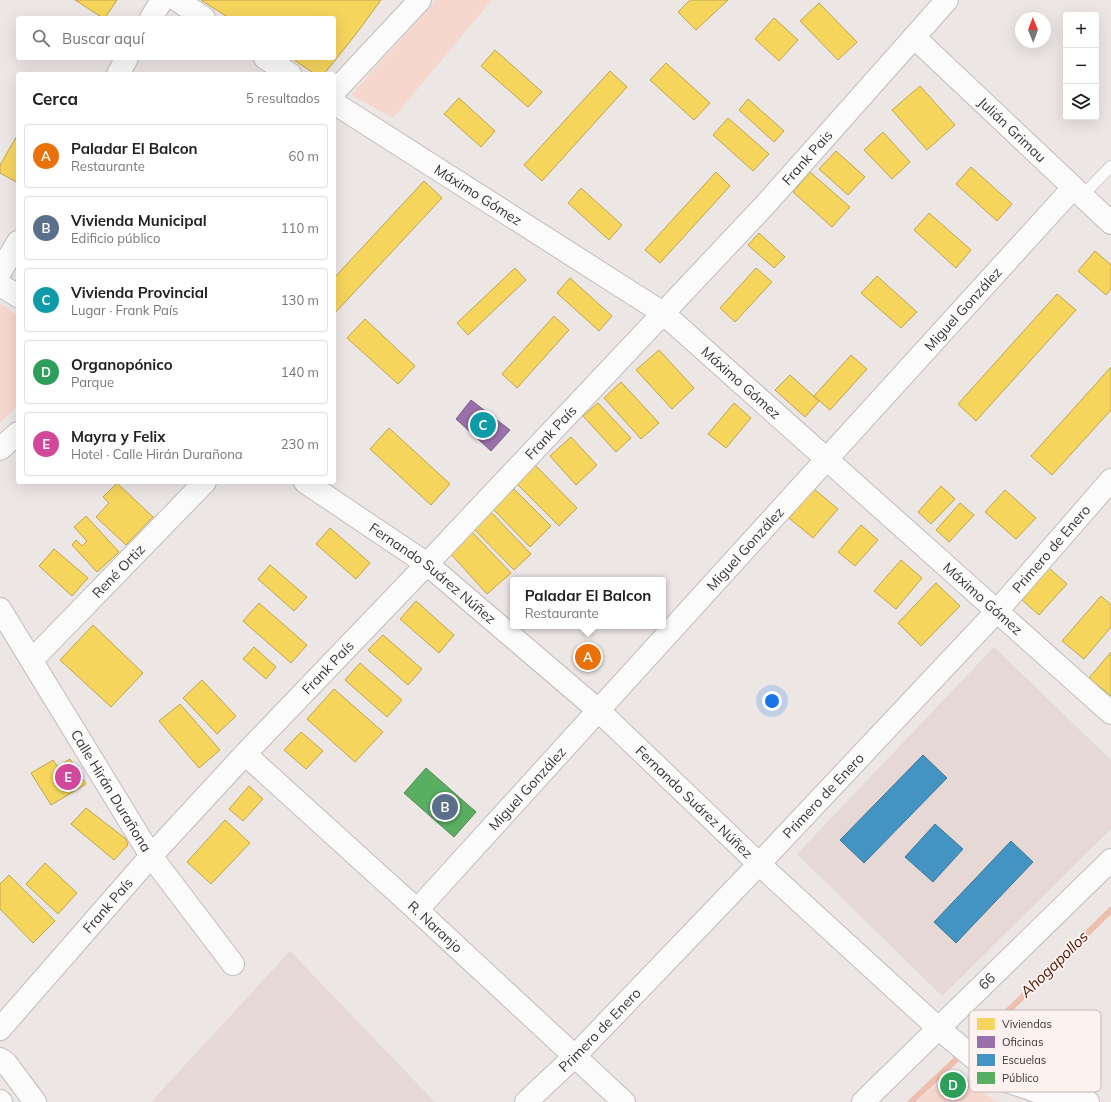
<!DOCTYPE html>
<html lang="es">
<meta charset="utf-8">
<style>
:root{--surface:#fff;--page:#f6f6f6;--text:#222;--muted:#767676;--line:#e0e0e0;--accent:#787473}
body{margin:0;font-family:Mulish,sans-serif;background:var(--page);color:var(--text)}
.controls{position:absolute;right:12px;top:12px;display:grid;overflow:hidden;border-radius:4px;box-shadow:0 4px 16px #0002}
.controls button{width:36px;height:36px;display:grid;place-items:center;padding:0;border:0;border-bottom:1px solid var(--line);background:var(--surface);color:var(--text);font:20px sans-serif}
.compass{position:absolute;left:1015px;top:12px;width:36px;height:36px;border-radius:50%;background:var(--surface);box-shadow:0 4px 16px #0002;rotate:359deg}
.you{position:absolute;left:772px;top:701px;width:14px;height:14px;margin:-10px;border:3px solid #fff;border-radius:50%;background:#1a73e8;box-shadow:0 0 0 6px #1a73e833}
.badge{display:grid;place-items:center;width:26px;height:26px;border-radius:50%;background:var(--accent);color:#fff;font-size:13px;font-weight:700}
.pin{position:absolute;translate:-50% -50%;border:2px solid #fff;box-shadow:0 1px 4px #0006}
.popup{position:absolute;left:510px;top:577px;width:156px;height:52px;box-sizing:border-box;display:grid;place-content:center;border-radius:4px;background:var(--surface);filter:drop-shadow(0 1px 3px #0005);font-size:13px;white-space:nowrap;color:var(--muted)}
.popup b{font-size:15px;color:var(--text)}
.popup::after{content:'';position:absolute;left:50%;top:100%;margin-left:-8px;border:8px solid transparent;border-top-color:var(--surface)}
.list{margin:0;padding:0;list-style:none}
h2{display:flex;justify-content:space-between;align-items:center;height:52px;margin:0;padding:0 16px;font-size:17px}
h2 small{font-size:13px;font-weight:400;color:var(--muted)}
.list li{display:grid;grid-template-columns:26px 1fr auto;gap:12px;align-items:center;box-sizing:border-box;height:64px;margin:0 8px 8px;padding:0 8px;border:1px solid var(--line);border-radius:4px}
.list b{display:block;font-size:15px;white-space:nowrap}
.list p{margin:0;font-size:13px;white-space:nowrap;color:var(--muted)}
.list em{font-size:13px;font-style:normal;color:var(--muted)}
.icon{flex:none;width:22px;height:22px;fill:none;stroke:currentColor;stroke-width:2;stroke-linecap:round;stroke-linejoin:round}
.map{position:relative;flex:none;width:1111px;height:1102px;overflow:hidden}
.search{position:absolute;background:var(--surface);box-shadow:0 4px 16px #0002;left:16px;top:16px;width:320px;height:44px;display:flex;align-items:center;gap:10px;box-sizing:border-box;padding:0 14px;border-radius:4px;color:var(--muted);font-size:15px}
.panel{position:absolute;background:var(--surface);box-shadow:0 4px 16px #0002;left:16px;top:72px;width:320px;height:412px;border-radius:4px}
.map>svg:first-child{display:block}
.built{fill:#e6d9d5}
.green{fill:#f5d7cd}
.homes{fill:#f6d55c;stroke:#bea550}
.offices{fill:#9970ab;stroke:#7c5f88}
.schools{fill:#4393c3;stroke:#407798}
.public{fill:#5aae61;stroke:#508a54}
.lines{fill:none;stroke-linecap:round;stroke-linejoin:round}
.stream{stroke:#eebeae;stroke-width:6}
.service-casing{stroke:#c1bdbb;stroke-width:12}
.minor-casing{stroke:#c1bdbb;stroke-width:24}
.tertiary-casing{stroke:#c1bdbb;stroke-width:24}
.secondary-casing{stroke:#c1bdbb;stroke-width:24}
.service{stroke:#fcfbfb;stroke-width:11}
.minor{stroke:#fcfbfb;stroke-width:22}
.tertiary{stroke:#fcfbfb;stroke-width:22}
.secondary{stroke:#fcfbfb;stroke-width:22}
.labels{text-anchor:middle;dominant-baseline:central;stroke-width:4;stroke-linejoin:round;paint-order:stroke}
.street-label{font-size:14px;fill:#3a3635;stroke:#fdf2ef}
.water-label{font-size:15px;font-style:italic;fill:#4c1300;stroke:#fdf2ef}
.key{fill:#fdf2ef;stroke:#c2bab7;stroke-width:1}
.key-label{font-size:11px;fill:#3a3635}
</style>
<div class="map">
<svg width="1111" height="1102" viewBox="0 0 1111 1102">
<rect width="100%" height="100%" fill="#ece6e5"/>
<g class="built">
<polygon points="994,647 1111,760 1111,829 942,996 797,854"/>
<polygon points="290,951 435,1102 151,1102"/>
</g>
<g class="green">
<polygon points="436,0 492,0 393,118 351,95"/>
<polygon points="0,304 18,316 18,405 0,423"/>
<polygon points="950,1071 994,1100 1000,1102 917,1102"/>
</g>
<g class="homes">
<polygon points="75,0 117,0 105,18 103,18"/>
<polygon points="201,0 381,0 356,34 324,74 315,74 291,58 334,58 334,18 229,18"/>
<polygon points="690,0 728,0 696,30 678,12"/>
<polygon points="819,3 857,42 838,60 800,21"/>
<polygon points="774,18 798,40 779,61 755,39"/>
<polygon points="495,50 542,92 528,107 481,66"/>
<polygon points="666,63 710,103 694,120 650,80"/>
<polygon points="610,71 627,87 542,181 524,165"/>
<polygon points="920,86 955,125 927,150 892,110"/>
<polygon points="459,98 495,131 481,147 444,114"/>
<polygon points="748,99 784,131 774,142 739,110"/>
<polygon points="728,118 769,154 753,171 713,135"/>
<polygon points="883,132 910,162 892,179 864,150"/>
<polygon points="18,134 18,183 0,173 0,165"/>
<polygon points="836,151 865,177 848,195 819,169"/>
<polygon points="971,167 1012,204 997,221 956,184"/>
<polygon points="716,172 730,186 660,263 645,250"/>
<polygon points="810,172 850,207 832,227 793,192"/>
<polygon points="424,181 442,198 334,314 334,278"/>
<polygon points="581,188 622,225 609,240 568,203"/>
<polygon points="929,213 971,250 956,268 914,230"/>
<polygon points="759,233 785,257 774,268 748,245"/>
<polygon points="1095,251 1111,265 1111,289 1106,295 1078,271"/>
<polygon points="515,268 526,280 468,335 457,323"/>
<polygon points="756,268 772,282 735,322 720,308"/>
<polygon points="877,276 917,312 901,328 861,293"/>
<polygon points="570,278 612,316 599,331 557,293"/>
<polygon points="1057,294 1076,310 976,421 958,404"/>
<polygon points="554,316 569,330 517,388 502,374"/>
<polygon points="365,319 415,366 398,384 347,338"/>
<polygon points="659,350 694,388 672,409 636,370"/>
<polygon points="851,355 867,369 830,410 814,396"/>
<polygon points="1111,367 1111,410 1052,475 1031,456"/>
<polygon points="790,375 819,401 805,417 775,390"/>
<polygon points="621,382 659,423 641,439 604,398"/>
<polygon points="598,403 631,438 616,452 583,416"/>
<polygon points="734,403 751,418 726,448 708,434"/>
<polygon points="389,428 450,484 431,505 370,449"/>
<polygon points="571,437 597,465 576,485 550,456"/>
<polygon points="535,465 577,508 559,526 516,483"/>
<polygon points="117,483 153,517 126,545 96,517 109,503 103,497"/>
<polygon points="941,486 955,499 931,524 918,512"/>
<polygon points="514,489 551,526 530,547 493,509"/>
<polygon points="814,489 838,509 813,538 789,518"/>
<polygon points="1005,490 1036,518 1016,539 985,512"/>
<polygon points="960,503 974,515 949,542 936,530"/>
<polygon points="490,511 531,554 514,570 472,527"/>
<polygon points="86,516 119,552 97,572 72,545 76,540 82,546 87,541 74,527"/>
<polygon points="861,525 878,540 855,566 838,552"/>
<polygon points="330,528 370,563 356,579 316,544"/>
<polygon points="472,532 511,573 487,594 450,553"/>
<polygon points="54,549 88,578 72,596 39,566"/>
<polygon points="901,560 922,578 896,609 874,591"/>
<polygon points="270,565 307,597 294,611 258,579"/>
<polygon points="1049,568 1067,584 1039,615 1022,600"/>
<polygon points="936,583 960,606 921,646 898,623"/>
<polygon points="1101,596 1111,605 1111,627 1084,659 1062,641"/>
<polygon points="416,601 454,635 439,653 400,619"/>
<polygon points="259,603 307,645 291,663 243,621"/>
<polygon points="93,625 143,673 111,707 60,660"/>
<polygon points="383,635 422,669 408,685 368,650"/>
<polygon points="254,647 276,667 266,679 243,659"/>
<polygon points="1111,652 1111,696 1089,678"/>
<polygon points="360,663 402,700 387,717 345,680"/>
<polygon points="202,680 236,716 217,734 183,698"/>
<polygon points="334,689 383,732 355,762 307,719"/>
<polygon points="180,704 220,750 199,768 159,721"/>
<polygon points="301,732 323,751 306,769 284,750"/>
<polygon points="70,759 86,784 51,805 31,773 53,760 58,767"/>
<polygon points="249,786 263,799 243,821 229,809"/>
<polygon points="86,808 126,839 128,845 114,860 71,824"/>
<polygon points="225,820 250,843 211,884 187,862"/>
<polygon points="45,863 77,893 58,914 26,884"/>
<polygon points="9,875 55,921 33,943 0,909 0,884"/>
</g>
<polygon class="offices" points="471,400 510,430 491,451 456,419"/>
<g class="schools">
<polygon points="923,755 947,778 864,863 840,840"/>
<polygon points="935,824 963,849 933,882 905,857"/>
<polygon points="1011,841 1033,862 956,943 934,922"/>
</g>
<polygon class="public" points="426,768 476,812 454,837 404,793"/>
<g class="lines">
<polyline class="stream" points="911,1102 1011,1008 1111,910"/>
<defs>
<polyline id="service" points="1082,196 1111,166"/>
<g id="minor">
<polyline points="177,0 204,18"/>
<polyline points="265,58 290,74"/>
<path id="s1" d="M334 103 663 313 1111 713"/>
<polyline points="0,285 18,296"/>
<path id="s2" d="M305 482 427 564 598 710 759 864 938 1028 998 1078 1054 1097 1088 1102"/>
<path id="s3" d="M0 609 151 856 233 964"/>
<path id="s4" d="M32 660 205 482"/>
<path id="s5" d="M245 754 417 910 624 1102"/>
<path id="s6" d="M417 910 1073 188"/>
<path id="s7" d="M526 1102 574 1057 759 864 998 610 1111 480"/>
<path id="s8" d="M863 1102 1111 860"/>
</g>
<g id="tertiary">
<path id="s9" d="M914 37 1111 223"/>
<polyline points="334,92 420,0"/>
<polyline points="0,449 18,433"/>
</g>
<g id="secondary">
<polyline points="151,18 162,0"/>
<polyline points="118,74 127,58"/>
<polyline points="0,272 18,242"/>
<path id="s10" d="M0 1029 151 856 245 754 427 564 765 205 947 0"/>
<polyline points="0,1059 6,1063 35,1102"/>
<polyline points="0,1101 1,1102"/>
</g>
</defs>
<use href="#service" class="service-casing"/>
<use href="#minor" class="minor-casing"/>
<use href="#tertiary" class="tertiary-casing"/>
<use href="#secondary" class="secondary-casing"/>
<use href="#service" class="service"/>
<use href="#minor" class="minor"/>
<use href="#tertiary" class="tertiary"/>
<use href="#secondary" class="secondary"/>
</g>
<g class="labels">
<g class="street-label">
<text stroke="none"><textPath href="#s9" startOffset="135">Julián Grimau</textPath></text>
<text stroke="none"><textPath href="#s10" startOffset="1188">Frank Pais</textPath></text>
<text stroke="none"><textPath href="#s1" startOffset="171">Máximo Gómez</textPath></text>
<text stroke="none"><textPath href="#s6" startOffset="812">Miguel González</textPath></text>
<text stroke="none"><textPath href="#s1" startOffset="495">Máximo Gómez</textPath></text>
<text stroke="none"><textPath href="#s10" startOffset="812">Frank País</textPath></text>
<text stroke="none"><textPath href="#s6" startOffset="488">Miguel González</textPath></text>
<text stroke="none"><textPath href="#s7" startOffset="763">Primero de Enero</textPath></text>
<text stroke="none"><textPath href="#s4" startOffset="124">René Ortiz</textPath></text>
<text stroke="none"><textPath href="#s2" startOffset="157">Fernando Suárez Núñez</textPath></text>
<text stroke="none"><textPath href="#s1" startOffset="819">Máximo Gómez</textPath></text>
<text stroke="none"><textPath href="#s10" startOffset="488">Frank País</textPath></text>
<text stroke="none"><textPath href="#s6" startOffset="164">Miguel González</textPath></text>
<text stroke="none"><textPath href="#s3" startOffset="213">Calle Hirán Durañona</textPath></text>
<text stroke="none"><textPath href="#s7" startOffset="427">Primero de Enero</textPath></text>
<text stroke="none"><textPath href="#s2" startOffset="505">Fernando Suárez Núñez</textPath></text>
<text stroke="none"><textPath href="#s10" startOffset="164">Frank País</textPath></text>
<text stroke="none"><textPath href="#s5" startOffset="257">R. Naranjo</textPath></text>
<text stroke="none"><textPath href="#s8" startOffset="173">66</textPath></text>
<text stroke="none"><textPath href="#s7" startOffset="103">Primero de Enero</textPath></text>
</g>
<g class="water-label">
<text transform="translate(1054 964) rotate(-44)">Ahogapollos</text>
</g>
</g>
<rect x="969" y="1010" width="132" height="82" rx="6" class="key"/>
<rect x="977" y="1018" width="18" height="12" fill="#f6d55c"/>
<rect x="977" y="1036" width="18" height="12" fill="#9970ab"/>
<rect x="977" y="1054" width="18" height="12" fill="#4393c3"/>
<rect x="977" y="1072" width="18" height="12" fill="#5aae61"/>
<g class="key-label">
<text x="1002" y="1028">Viviendas</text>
<text x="1002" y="1046">Oficinas</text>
<text x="1002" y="1064">Escuelas</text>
<text x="1002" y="1082">Público</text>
</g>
</svg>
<div class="controls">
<button>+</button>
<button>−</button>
<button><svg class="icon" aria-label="layers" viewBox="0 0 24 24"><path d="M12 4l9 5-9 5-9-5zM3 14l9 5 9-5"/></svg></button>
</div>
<svg class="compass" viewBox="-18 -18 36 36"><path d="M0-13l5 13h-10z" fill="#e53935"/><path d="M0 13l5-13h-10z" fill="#767676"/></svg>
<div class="you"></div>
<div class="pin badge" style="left:588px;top:657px;background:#e8710a">A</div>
<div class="popup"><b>Paladar El Balcon</b>Restaurante</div>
<div class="pin badge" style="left:445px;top:807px;background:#5c6f8a">B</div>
<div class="pin badge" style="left:483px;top:425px;background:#0f9aa8">C</div>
<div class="pin badge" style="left:953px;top:1085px;background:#2e9e5b">D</div>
<div class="pin badge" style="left:68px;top:777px;background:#d1479c">E</div>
<div class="search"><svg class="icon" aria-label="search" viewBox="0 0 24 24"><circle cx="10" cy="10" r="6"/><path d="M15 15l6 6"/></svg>Buscar aquí</div>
<section class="panel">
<h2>Cerca<small>5 resultados</small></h2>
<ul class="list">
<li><span class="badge" style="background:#e8710a">A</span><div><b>Paladar El Balcon</b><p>Restaurante</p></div><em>60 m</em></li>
<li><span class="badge" style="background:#5c6f8a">B</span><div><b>Vivienda Municipal</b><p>Edificio público</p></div><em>110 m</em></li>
<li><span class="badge" style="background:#0f9aa8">C</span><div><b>Vivienda Provincial</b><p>Lugar · Frank País</p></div><em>130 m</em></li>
<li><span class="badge" style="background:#2e9e5b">D</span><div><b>Organopónico</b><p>Parque</p></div><em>140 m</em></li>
<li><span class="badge" style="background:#d1479c">E</span><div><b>Mayra y Felix</b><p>Hotel · Calle Hirán Durañona</p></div><em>230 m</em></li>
</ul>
</section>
</div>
